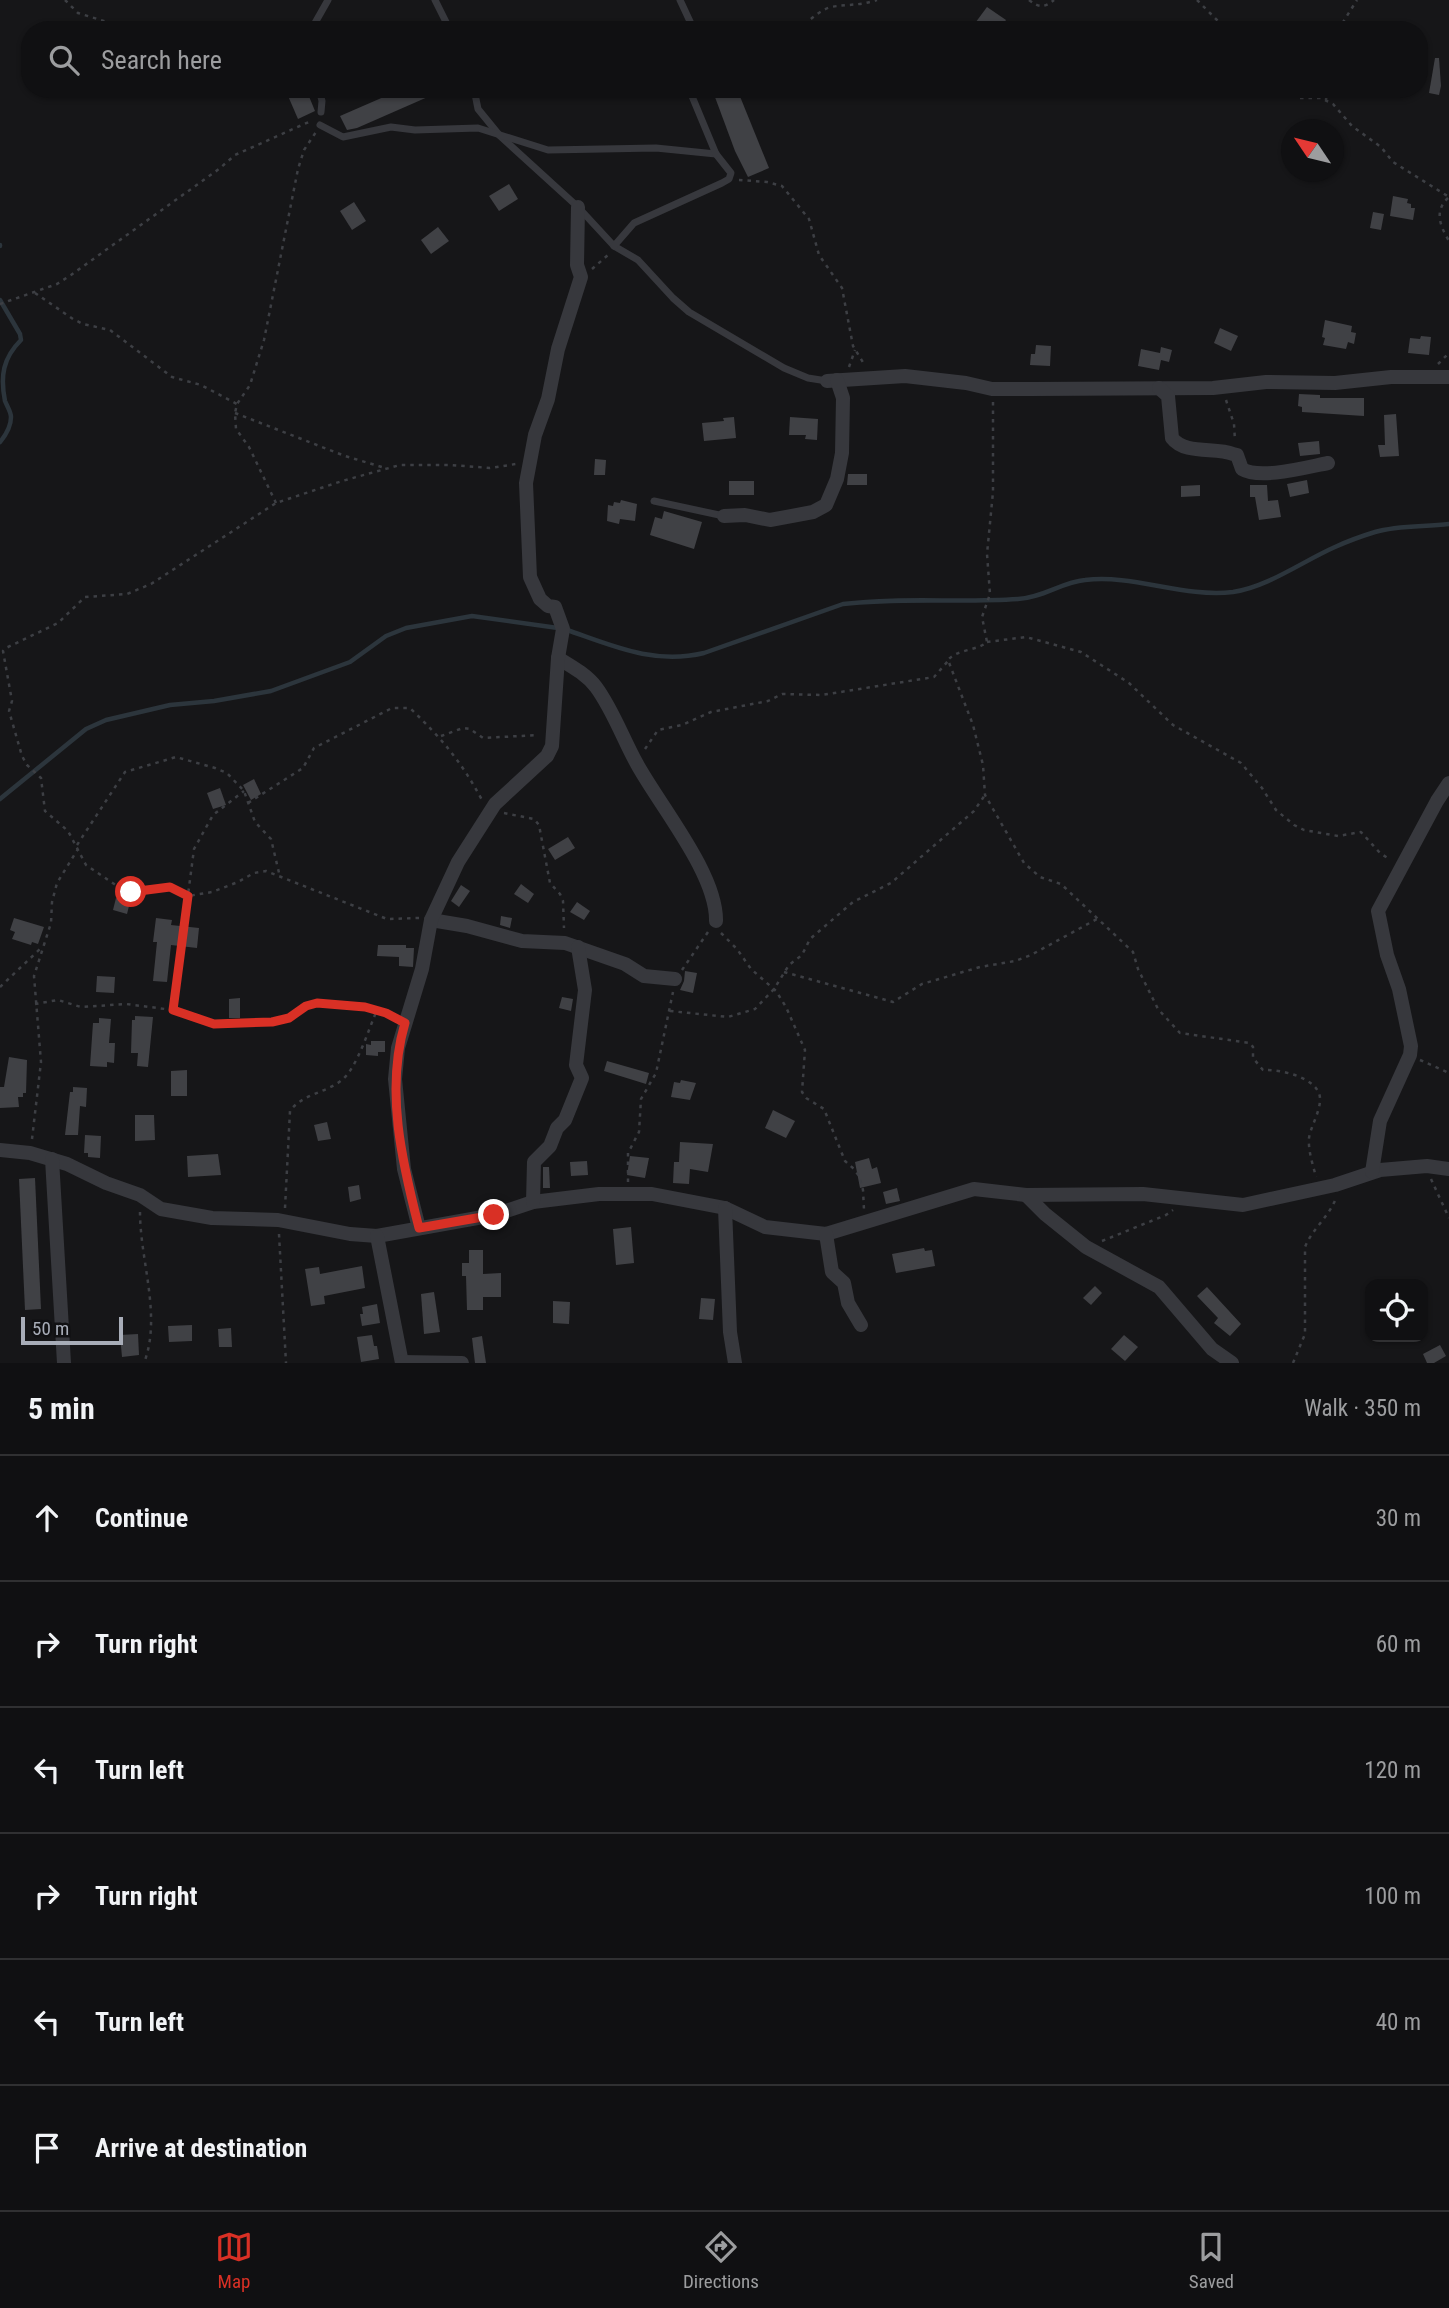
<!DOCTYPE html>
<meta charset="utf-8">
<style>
:root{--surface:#101012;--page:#1e1e20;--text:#f1f3f6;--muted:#9c9d9f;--line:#303032;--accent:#d93025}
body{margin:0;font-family:"Roboto Condensed",sans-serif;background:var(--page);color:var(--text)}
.controls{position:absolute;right:21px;bottom:21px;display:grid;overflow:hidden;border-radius:14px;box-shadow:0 2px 5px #0004}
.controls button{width:63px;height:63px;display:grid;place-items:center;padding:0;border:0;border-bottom:2px solid var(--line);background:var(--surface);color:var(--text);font:35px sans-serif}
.compass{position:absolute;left:1281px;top:119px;width:63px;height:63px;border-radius:50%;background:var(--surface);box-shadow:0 2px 5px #0004;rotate:305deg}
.scale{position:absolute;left:21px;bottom:18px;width:102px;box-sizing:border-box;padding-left:7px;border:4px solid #a8adb8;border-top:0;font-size:19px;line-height:24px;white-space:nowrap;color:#a8adb8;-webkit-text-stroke:5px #111113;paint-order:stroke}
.stop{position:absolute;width:21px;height:21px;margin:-16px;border:5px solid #d93025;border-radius:50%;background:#fff}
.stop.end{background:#d93025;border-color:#fff;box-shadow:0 2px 7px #0008}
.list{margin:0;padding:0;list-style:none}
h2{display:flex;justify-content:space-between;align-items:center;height:91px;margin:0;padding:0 28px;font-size:30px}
h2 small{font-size:23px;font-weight:400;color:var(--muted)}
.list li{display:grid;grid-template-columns:46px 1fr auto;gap:21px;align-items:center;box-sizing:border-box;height:126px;padding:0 28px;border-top:2px solid var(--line)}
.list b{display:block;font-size:26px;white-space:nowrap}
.list em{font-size:23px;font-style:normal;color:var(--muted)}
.icon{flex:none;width:38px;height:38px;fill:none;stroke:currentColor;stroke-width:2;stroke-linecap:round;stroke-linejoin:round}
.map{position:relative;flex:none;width:1449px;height:1363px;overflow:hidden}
.search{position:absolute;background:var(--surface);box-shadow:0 2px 5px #0004;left:21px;right:21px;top:21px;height:77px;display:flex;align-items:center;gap:18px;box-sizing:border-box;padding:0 24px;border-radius:28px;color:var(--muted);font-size:26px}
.sheet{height:847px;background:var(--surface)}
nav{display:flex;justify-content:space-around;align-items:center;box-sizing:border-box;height:98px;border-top:2px solid var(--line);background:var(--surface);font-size:19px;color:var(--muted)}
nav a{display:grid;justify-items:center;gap:4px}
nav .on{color:var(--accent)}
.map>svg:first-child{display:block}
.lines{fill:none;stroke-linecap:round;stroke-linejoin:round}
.stream{stroke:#2c353c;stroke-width:4.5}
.building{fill:#404145}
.path{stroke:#3d3f44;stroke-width:2.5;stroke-dasharray:3.5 5;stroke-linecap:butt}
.lane{stroke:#37383d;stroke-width:7}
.street{stroke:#37383d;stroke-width:14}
.route{stroke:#d93025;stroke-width:9}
</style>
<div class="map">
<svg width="1449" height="1363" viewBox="0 0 1449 1363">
<rect width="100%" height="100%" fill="#161618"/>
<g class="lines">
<g class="stream">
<polyline points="0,245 0,246"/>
<path d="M0 300 20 334 21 340C3 358 0 376 5 401 7 406 11 412 11 417 11 426 5 436 0 442"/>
<path d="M567 630C613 646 654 665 704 653L843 604C901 597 960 603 1018 599 1042 598 1062 582 1085 580 1134 574 1183 598 1233 592 1268 587 1303 561 1335 547 1348 541 1362 536 1375 532 1398 525 1425 527 1449 524"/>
<polyline points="0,799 86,729 106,720 170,705 214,701 271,691 350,662 386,636 406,628 472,616 558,628"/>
</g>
</g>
<g class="building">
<polygon points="987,7 1006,20 1000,30 970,30"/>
<polygon points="1435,58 1439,58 1441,86 1439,95 1429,93"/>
<polygon points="285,89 306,89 315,111 298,119"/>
<polygon points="402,89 446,89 357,128 347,130 340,116"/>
<polygon points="712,89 737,89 769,168 748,177 735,151"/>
<polygon points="509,184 518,199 499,211 489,196"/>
<polygon points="1393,196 1408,199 1407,203 1411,204 1411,208 1415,208 1413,220 1390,216"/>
<polygon points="354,202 366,221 352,230 340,211"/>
<polygon points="1373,212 1384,214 1381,230 1370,228"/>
<polygon points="438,227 449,241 431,254 421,240"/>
<polygon points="1325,320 1352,326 1351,332 1356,333 1354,344 1348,342 1346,349 1323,345 1325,338 1322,337"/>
<polygon points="1220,328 1238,336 1231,351 1214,343"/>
<polygon points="1421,336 1431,337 1429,355 1408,353 1410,338 1420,339"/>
<polygon points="1036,345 1051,346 1050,366 1030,365 1031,354 1035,354"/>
<polygon points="1161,347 1172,350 1169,362 1161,360 1159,370 1138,366 1141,349 1160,353"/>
<polygon points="1299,394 1320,395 1320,398 1364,398 1364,416 1302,412 1302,407 1298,406"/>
<polygon points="1396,414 1399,456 1380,457 1378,445 1385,445 1384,415"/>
<polygon points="734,417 736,438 704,441 702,423 724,421 723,418"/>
<polygon points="790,417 818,419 817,440 805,439 806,435 789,435"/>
<polygon points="1319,441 1320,454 1300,456 1298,443"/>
<polygon points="595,459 606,460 605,475 594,475"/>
<polygon points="848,474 867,474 867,485 847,485"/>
<polygon points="1307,480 1309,493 1290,497 1287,484"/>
<rect x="729" y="481" width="25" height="14"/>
<polygon points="1200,485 1200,496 1181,497 1181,486"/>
<polygon points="1250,485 1267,485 1268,501 1278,500 1281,517 1259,520 1255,497 1250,497"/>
<polygon points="621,500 637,504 635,521 620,519 619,524 607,521 608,505 613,506 614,502 620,503"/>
<polygon points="664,511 702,522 694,549 650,535 655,517 662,519"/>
<polygon points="254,779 261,794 251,800 243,785"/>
<polygon points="220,788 226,805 213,809 207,793"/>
<polygon points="568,837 575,848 555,860 548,849"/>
<polygon points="521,884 534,894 528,903 514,894"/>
<polygon points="461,885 470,891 459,907 451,901"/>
<polygon points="116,898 130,902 127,914 113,910"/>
<polygon points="577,902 590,911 584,920 570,912"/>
<polygon points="501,916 512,918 510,928 500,925"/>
<polygon points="14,918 44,927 38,944 32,942 31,945 12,939 15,932 10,930"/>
<polygon points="156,918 172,920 171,925 199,928 197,948 171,945 167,982 153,981 157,942 153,942"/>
<polygon points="378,945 406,945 406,948 414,948 413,967 399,966 399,957 377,956"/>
<polygon points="685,971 697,973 693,993 680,990 684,981"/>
<polygon points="97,976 115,977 114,993 96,992"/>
<polygon points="562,997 573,999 571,1011 559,1008"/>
<polygon points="240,998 240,1018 229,1018 229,999"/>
<polygon points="135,1016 153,1017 148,1067 137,1066 138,1053 131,1053 132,1020 135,1020"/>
<polygon points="99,1018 111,1019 109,1043 115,1043 114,1063 107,1062 107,1067 90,1066 93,1023 99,1023"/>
<polygon points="371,1041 385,1041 385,1052 378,1052 378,1056 366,1055 366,1044 371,1045"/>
<polygon points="9,1057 27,1060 26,1093 23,1093 23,1097 18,1097 19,1107 0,1108 0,1087 4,1087"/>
<polygon points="607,1061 649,1073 646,1084 604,1071"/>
<polygon points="187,1070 187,1096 171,1096 171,1071"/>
<polygon points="681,1080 696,1083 690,1100 671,1097 674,1082 680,1083"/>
<polygon points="73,1087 87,1088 86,1107 80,1106 78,1135 65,1135 70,1092 73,1092"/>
<polygon points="773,1110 795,1121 786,1138 765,1128"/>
<polygon points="135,1115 154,1115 155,1140 135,1141"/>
<polygon points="327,1122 331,1139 318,1141 314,1125"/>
<polygon points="85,1135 101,1136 100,1158 88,1157 88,1153 84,1153"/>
<polygon points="680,1142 713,1144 708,1172 690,1169 689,1184 673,1183 674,1162 679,1162"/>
<polygon points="218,1154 221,1175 188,1177 187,1156"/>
<polygon points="630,1156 649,1158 645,1178 627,1175"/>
<polygon points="869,1158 872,1169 877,1167 881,1183 860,1188 855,1162"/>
<polygon points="587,1161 588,1175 571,1176 570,1162"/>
<polygon points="543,1167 549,1167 550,1188 543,1188"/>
<polygon points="35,1178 41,1309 25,1310 19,1179"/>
<polygon points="359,1185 361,1199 350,1202 348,1187"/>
<polygon points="897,1188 900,1201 886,1204 883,1192"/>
<polygon points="631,1227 634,1263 616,1265 613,1229"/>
<polygon points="924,1248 925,1251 932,1250 935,1266 896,1273 892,1254"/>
<polygon points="469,1250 483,1250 483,1274 501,1273 501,1297 483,1297 483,1310 467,1310 466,1276 462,1276 462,1263 469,1263"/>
<polygon points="362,1266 365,1288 324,1296 325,1304 311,1306 305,1269 319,1267 320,1274"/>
<polygon points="1095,1286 1102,1293 1091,1305 1083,1298"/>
<polygon points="1207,1287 1241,1324 1230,1336 1214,1323 1218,1318 1197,1296"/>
<polygon points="434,1292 440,1332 424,1334 421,1294"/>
<polygon points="701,1298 715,1299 713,1320 699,1319"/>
<polygon points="553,1301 570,1302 569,1324 553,1323"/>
<polygon points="377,1304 380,1323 362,1326 360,1314 363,1314 362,1307"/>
<polygon points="192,1325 192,1341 169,1342 168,1326"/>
<polygon points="231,1328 232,1347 219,1347 218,1329"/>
<polygon points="138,1334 139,1355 122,1357 120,1335"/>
<polygon points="372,1335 374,1346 377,1346 379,1359 361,1362 357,1337"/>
<polygon points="1124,1335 1138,1347 1125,1361 1111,1349"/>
<polygon points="482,1336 486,1363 475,1363 472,1338"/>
<polygon points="1440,1345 1446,1356 1434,1363 1427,1363 1423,1354"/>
</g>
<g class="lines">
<g class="path">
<polyline points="65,0 78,13 133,30"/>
<path d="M1029 0C1039 8 1044 8 1054 0"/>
<polyline points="1197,0 1227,30"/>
<path d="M798 30C807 23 819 10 831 7 847 4 859 6 877 0"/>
<polyline points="1338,30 1357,0"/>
<polyline points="1286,89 1298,98 1321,98 1333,104 1352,126 1381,147 1393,162 1449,197"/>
<polyline points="1326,100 1327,89"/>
<polyline points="739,180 767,182 782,186 809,219 819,255 842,288 853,346 864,364"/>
<path d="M1448 198C1434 211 1440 226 1449 241"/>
<polyline points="592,269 608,255"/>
<polyline points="35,293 73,319 83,324 110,330 172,377 201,385 237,404"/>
<polyline points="0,304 57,284 71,275 219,169 235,155 311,121"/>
<polyline points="1438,364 1449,353"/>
<polyline points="849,367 855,350"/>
<polyline points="1226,400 1234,424 1235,441"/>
<path d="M993 402V492L987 554 990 594 982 617 987 642C977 651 957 649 948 660L973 725 983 765 985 795 1024 863 1040 877 1061 884 1133 952 1138 969 1158 1009 1180 1033 1250 1043 1253 1047V1058L1263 1070C1280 1069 1322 1078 1320 1101 1319 1114 1311 1126 1309 1138 1308 1151 1313 1165 1316 1177"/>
<polyline points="235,413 345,456 382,467"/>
<polyline points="276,503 249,447 236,429 235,413 237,404 250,385 264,340 298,169 304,150 316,132"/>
<polyline points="987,642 1026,637 1081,652 1129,683 1173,725 1241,763 1262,788 1276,810 1294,825 1304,830 1338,836 1361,832 1380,853 1389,859"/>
<polyline points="441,736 463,728 470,729 483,738 538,735"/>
<polyline points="645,749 658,730 682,725 711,712 768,701 782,694 822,695 934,677 948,661"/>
<path d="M248 803 303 768 314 748 392 708H410C442 739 461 761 482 800"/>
<polyline points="504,813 534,819 539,825 550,883 560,894 563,901 564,928"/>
<polyline points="77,845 125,772 176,757 215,768 227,773 244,791 255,822 271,839 280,877"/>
<polyline points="419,918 387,919 266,871 254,873 238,882 212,892 188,896 170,886 131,892 123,890 86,865 68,831 45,811 41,778 27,765 22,756 9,711 12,701 3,651 6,648 58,623 85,597 127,594 151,584 276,503 342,481 400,465 450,465 490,468 516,464"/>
<polyline points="721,933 737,949 751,969 776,991 786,1007 805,1050 802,1092 806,1098 824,1109 845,1161 854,1169 859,1176 863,1190 864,1210"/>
<polyline points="682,970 708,932"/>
<polyline points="784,972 893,1002 922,984 980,967 1015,961 1031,955 1097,919"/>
<polyline points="0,987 40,949"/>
<path d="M35 1004 58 1000 81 1007 126 1004 173 1010 214 1024 279 1020C291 1017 298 1008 309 1004 326 999 378 1008 393 1016"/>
<polyline points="173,1010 194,849 213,815 244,791"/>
<polyline points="670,1011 728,1017 755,1009 774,989 789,965 802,955 810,939 853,902 891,883 974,811 985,795"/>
<polyline points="1420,1060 1449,1073"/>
<polyline points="32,1139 41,1062 34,976 51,923 52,902 57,883 78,849"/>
<polyline points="1431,1179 1449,1218"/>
<polyline points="628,1182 628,1153 639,1132 641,1099 656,1073 673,992"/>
<path d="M285 1208 290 1111C302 1094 326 1093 342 1080 357 1068 369 1028 377 1010"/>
<path d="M140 1212C140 1261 162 1316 144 1363"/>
<polyline points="279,1234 286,1363"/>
<polyline points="1102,1241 1166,1215 1173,1210"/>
<path d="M1293 1363 1305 1334V1247C1312 1229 1329 1217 1336 1198"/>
</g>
<g class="lane">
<polyline points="435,0 450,30"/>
<polyline points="680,0 694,30"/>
<polyline points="311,30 328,0"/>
<polyline points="319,89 322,101 321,112"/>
<polyline points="474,89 478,109 500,136 578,207 614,246 638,260 673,298 689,312 784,368 808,378 827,381"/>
<polyline points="320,125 343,137 391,127 415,130 478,128 548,150 656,148 716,154"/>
<polyline points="614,246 634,223 722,183 729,179 731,173 716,154 689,89"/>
<polyline points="654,501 724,516"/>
</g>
<g class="street">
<polyline points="827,381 905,376 966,383 992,389 1033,389 1213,388 1266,382 1335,383 1391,377 1449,377"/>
<path d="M1159 388 1168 396 1172 438C1185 455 1215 447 1233 454L1237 455 1242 469C1260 480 1307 467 1328 463"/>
<polyline points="724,516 745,515 770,520 813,512 826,505 837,479 842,453 843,398 837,380"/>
<path d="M558 658C571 666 586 674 596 687 613 710 623 739 637 764 660 806 717 874 716 921"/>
<polyline points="431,920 467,926 522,941 565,943 625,964 644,976 675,979"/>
<polyline points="0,1150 30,1153 67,1164 106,1183 140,1195 161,1209 212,1218 278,1220 350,1234 377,1236 494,1215 533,1202 599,1194 652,1194 725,1208 765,1227 826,1234 974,1189 1026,1195 1143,1194 1243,1205 1335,1185 1380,1170 1427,1166 1449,1169"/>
<polyline points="52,1159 64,1363"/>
<polyline points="1372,1172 1380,1121 1410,1055 1411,1046 1399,989 1387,955 1378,911 1437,801 1449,783"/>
<polyline points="1026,1195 1045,1214 1086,1247 1159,1287 1212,1349 1232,1363"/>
<polyline points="533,1202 534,1162 550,1146 557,1128 565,1120 582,1078 576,1065 585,990 578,947"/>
<polyline points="725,1208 730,1332 735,1363"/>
<polyline points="419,1228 404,1169 395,1079 398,1048 422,969 431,920 458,862 495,804 547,756 552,746 558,658 563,629 555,607 548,606 540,599 530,577 526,483 535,435 548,399 558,349 581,277 577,265 578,207"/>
<polyline points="826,1234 832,1272 844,1283 848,1303 861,1325"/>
<polyline points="377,1236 402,1363"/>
<polyline points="402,1362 462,1363"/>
</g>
</g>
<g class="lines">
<path class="route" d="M131 892 170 887 188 896 173 1010 214 1024 272 1022 289 1018 306 1006 317 1003 365 1007 386 1013 405 1023C385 1090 402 1162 419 1228L494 1215"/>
</g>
</svg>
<div class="controls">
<button><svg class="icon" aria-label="locate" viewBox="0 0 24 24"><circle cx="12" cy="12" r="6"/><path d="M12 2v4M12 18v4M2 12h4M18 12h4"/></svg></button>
</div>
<svg class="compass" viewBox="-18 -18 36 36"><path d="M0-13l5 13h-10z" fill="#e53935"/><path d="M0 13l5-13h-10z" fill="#9c9d9f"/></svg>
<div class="scale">50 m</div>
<div class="stop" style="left:131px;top:892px"></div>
<div class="stop end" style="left:494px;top:1215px"></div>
<div class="search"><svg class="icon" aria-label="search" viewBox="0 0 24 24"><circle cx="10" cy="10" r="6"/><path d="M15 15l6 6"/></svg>Search here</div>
</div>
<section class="sheet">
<h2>5 min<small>Walk · 350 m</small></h2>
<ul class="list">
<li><svg class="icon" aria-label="ahead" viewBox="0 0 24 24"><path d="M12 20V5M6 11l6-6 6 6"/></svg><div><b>Continue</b></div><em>30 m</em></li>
<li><svg class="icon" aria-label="right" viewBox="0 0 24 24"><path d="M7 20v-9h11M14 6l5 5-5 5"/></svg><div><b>Turn right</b></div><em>60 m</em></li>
<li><svg class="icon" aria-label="left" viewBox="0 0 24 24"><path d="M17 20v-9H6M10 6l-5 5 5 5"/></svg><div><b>Turn left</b></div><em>120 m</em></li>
<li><svg class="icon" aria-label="right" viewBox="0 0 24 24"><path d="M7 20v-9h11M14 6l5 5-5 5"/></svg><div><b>Turn right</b></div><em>100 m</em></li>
<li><svg class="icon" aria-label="left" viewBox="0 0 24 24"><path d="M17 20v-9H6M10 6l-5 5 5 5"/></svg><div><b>Turn left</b></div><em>40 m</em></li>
<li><svg class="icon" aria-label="arrive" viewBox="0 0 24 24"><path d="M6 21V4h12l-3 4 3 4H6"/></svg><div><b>Arrive at destination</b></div></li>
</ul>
</section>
<nav>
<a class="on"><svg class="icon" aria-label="map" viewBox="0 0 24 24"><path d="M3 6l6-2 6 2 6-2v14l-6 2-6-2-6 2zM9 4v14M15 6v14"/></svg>Map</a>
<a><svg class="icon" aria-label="directions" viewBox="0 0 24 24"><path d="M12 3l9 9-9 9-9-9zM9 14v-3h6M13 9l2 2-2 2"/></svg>Directions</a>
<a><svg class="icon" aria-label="saved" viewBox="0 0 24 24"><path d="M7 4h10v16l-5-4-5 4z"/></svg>Saved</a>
</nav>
